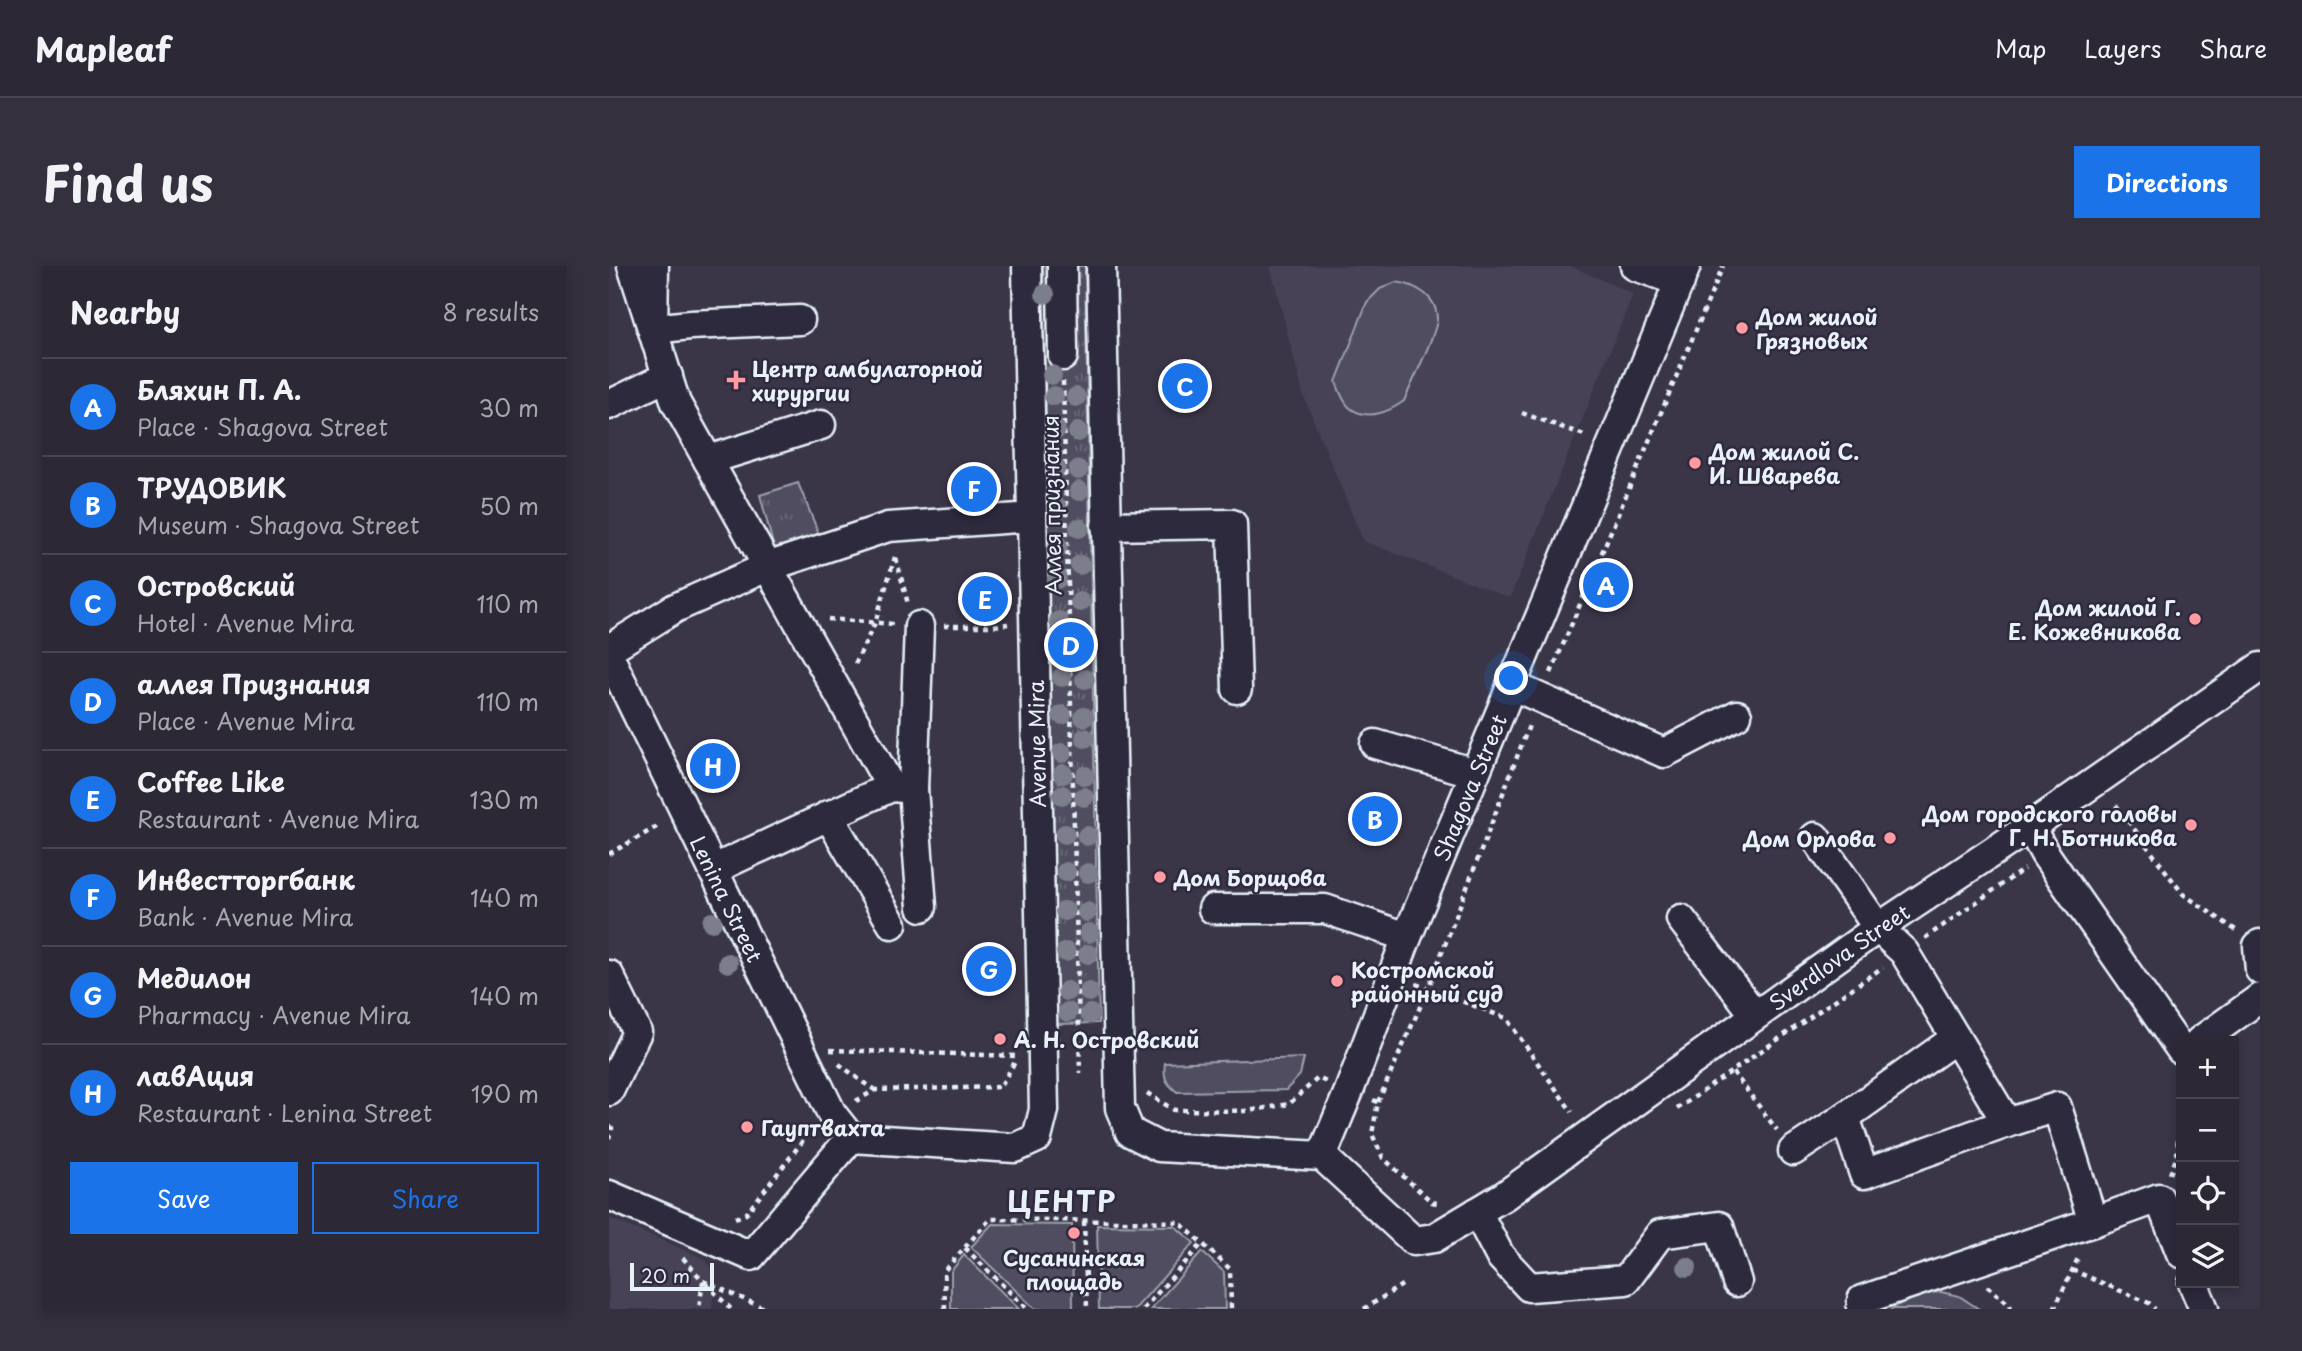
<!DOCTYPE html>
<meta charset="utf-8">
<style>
:root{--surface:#2c2836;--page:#34303e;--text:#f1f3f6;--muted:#a6a6ad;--line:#484451;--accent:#1a73e8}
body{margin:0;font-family:"Playpen Sans",sans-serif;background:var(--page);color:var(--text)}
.controls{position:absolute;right:21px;bottom:21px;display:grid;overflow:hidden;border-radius:0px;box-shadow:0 4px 10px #0003}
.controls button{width:63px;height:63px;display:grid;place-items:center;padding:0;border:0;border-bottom:2px solid var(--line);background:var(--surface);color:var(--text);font:35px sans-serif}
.scale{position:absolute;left:21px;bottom:18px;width:84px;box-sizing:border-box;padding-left:7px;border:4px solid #e8f1f8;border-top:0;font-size:19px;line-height:24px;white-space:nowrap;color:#e8f1f8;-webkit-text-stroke:5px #2f2a3d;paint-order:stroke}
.you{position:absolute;left:903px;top:413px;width:24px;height:24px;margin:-18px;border:5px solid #fff;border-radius:50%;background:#1a73e8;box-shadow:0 0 0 10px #1a73e833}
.badge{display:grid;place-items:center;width:46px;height:46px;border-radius:50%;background:var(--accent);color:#fff;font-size:23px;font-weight:700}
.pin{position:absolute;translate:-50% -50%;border:4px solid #fff;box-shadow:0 2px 7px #0006}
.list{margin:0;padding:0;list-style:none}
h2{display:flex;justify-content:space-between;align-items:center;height:91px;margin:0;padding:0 28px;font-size:30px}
h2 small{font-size:23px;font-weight:400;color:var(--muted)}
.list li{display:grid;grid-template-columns:46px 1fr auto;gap:21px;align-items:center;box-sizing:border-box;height:98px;padding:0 28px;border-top:2px solid var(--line)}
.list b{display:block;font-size:26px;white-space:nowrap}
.list p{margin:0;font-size:23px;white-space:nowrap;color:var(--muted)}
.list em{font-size:23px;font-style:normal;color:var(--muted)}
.actions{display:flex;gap:14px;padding:21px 28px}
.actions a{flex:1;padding:16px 0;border:2px solid var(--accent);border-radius:0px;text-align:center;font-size:24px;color:var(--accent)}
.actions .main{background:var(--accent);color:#fff}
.icon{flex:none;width:38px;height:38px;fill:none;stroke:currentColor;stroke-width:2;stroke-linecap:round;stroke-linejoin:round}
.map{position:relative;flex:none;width:1651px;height:1043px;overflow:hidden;border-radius:0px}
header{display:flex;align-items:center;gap:42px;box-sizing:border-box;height:98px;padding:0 35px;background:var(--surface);border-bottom:2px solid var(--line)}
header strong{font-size:33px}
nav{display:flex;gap:38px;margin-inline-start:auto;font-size:24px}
.intro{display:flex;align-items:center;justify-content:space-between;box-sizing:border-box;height:168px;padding:0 42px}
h1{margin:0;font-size:49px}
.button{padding:18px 32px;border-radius:0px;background:var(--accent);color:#fff;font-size:24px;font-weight:700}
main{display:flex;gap:42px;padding:0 42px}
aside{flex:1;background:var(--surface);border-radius:0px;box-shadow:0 4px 10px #0003}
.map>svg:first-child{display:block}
.built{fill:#464354}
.grass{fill:#504e5f;stroke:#9ca0ac;stroke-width:2}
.park{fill:url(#park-tufts);stroke:#9ca0ac;stroke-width:2}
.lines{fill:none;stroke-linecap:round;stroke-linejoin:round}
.minor-casing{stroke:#e8f1f8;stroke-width:33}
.path{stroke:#e8f1f8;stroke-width:4.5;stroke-dasharray:5 5;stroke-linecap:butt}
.minor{stroke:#2f2a3d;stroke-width:28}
.tree{fill:#7d7e8b}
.poi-dot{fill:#ff9aa2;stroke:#2f2a3d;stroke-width:2.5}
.labels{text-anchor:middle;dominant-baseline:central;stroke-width:5;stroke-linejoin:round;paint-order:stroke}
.poi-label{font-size:21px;font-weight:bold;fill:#e8f1f8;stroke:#2f2a3d;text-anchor:start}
.street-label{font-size:21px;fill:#e8f1f8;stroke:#2f2a3d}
.district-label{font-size:28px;font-weight:bold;letter-spacing:2px;fill:#e8f1f8;stroke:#2f2a3d}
</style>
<header>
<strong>Mapleaf</strong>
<nav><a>Map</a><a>Layers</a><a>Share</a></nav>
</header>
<div class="intro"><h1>Find us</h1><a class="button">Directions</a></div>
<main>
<aside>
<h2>Nearby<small>8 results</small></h2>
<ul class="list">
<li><span class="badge">A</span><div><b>Бляхин П. А.</b><p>Place · Shagova Street</p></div><em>30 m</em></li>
<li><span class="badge">B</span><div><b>ТРУДОВИК</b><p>Museum · Shagova Street</p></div><em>50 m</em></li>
<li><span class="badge">C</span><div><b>Островский</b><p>Hotel · Avenue Mira</p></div><em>110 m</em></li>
<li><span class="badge">D</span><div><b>аллея Признания</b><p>Place · Avenue Mira</p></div><em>110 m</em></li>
<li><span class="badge">E</span><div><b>Coffee Like</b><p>Restaurant · Avenue Mira</p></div><em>130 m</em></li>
<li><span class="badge">F</span><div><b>Инвестторгбанк</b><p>Bank · Avenue Mira</p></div><em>140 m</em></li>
<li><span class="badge">G</span><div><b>Медилон</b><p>Pharmacy · Avenue Mira</p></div><em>140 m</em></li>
<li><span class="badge">H</span><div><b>лавАция</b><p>Restaurant · Lenina Street</p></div><em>190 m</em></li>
</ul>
<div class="actions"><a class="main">Save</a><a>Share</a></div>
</aside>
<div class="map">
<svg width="1651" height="1043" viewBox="0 0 1651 1043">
<defs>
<pattern id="park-tufts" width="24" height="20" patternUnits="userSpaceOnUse" patternTransform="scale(1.75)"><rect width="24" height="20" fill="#504e5f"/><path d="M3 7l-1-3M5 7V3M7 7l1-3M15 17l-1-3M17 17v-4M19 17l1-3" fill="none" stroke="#696877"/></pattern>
</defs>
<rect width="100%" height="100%" fill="#3a3648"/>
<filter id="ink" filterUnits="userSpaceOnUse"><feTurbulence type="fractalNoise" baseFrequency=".0143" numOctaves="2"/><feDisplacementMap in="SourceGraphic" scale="14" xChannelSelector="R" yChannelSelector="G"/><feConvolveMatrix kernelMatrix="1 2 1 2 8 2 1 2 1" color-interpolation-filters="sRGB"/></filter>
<g filter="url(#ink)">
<g class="built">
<polygon points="661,0 962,0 1024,28 901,332 754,275 695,131"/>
<polygon points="0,952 92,991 98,996 106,1010 103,1043 0,1043"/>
</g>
<g class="grass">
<path d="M787 16C807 19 828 30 828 53 829 64 801 121 795 135 780 146 758 155 741 142 734 136 730 124 727 116L758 36 771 23Z"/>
<path d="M695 792 691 809 677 824 568 826C557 817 554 812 556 797Z"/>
<polygon points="383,958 463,959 464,1043 426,1043 362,981"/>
<polygon points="488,959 566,960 585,977 526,1043 490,1043"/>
<polygon points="593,986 615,1006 616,1043 542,1043"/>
<polygon points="355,989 410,1043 342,1043 342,1005"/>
<path d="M1332 1026 1350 1030 1370 1043H1283C1299 1032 1312 1027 1332 1026Z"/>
</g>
<g class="park">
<polygon points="434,0 476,0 490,757 448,758"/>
<polygon points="189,217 210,268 166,286 151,229"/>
</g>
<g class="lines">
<defs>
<g id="minor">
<polyline points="23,0 67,137 282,521 118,597 105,607"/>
<polyline points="45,0 44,63 81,59 191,54"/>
<polyline points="453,0 454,90"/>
<path id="s1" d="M492 0 511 842 521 866 550 881 713 890 805 975 825 972 895 930 1269 662 1421 561 1651 401"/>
<polyline points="1026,0 1071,16"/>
<polyline points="0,139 59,110"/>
<polyline points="99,194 212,159"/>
<polyline points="497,260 623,258 628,423"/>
<polyline points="0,383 66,342 158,301 279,261 423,251"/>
<path id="s2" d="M0 390 223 848 242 872"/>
<polyline points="902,419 1055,487 1128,449"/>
<polyline points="766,478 866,507"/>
<polyline points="284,521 304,523 313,641"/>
<polyline points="304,523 310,360"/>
<polyline points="219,549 283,658"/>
<polyline points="1421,561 1436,588 1572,784"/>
<polyline points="1206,571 1269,662 1295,686 1398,857 1448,841 1484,956 1550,932 1572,987"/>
<polyline points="604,643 716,643 798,671"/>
<polyline points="1072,653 1146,749"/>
<polyline points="1651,678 1649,680 1651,704"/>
<polyline points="0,709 28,766 0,825"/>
<polyline points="1347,772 1236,851 1255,908 1398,857"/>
<polyline points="1591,775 1651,732"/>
<polyline points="242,872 406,882 428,872 435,844 418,0"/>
<polyline points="1184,885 1236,851"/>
<path id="s3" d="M713 890 740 825 798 671 1077 0"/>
<polyline points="0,929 142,990 242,872"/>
<polyline points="868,946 891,990 920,1021 1017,1014 1051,968 1110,960 1128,1016"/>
<polyline points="1584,1017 1595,1043"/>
<polyline points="1252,1043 1253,1034 1484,956"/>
</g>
</defs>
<use href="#minor" class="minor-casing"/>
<g class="path">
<polyline points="454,115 471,807"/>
<polyline points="913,147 978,170"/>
<polyline points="287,292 299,338"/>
<polyline points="219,353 284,358"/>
<polyline points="335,360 385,360 399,358"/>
<polyline points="246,398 266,357 286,291"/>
<polyline points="942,407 1114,0"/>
<polyline points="1507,539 1574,628 1628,665"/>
<polyline points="0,588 51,559"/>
<polyline points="1316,672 1415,603"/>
<polyline points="807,718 897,752 963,846"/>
<polyline points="221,784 408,790"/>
<polyline points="230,798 255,817 266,824"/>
<polyline points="1124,806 1168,864"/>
<polyline points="538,827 565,844 639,845 680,838 709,812 717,816"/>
<polyline points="764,834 769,836 763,868 774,892 823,936 828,937"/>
<polyline points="247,835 266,824 391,821 406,796"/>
<polyline points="769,836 819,723 921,457"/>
<polyline points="1068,843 1274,701"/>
<polyline points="0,861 3,862 0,872"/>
<polyline points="1561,908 1568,890 1572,816"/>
<polyline points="126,952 137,948 193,876 196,859"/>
<polyline points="475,955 478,1043"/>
<polyline points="356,982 418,1043"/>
<polyline points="74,992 94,1015 90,1043"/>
<polyline points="1463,1004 1540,1037 1546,1043"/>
<polyline points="94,1015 157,1043"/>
<polyline points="97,1018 122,1043"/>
<polyline points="1378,1020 1401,1039 1402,1043"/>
<polyline points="336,1043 335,1005 381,953 570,956 621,1003 622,1043"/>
<polyline points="534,1043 593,978"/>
<polyline points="755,1043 793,1019"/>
<polyline points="1445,1043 1470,990"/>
</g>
<use href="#minor" class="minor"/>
</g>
<g class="tree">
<circle cx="436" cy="28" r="10"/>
<circle cx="443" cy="109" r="10"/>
<circle cx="445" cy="130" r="10"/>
<circle cx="467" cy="131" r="10"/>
<circle cx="447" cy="164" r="10"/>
<circle cx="469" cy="166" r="10"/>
<circle cx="447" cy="202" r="10"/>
<circle cx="469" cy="204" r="10"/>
<circle cx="470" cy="225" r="10"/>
<circle cx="448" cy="241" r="10"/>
<circle cx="470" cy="262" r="10"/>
<circle cx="449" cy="280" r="10"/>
<circle cx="471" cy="299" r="10"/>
<circle cx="448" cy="313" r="10"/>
<circle cx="471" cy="336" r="10"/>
<circle cx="450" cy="355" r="10"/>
<circle cx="471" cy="374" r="10"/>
<circle cx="453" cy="411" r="10"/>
<circle cx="476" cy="413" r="10"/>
<circle cx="453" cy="449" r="10"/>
<circle cx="475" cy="451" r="10"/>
<circle cx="476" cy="472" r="10"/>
<circle cx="453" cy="487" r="10"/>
<circle cx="454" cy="508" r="10"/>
<circle cx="476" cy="510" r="10"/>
<circle cx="453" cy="529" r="10"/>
<circle cx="475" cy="531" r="10"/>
<circle cx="456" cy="568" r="10"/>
<circle cx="478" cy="570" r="10"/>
<circle cx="457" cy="606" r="10"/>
<circle cx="479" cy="607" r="10"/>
<circle cx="456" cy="645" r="10"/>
<circle cx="478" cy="646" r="10"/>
<circle cx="103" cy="656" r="10"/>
<circle cx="480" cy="667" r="10"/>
<circle cx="457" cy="686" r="10"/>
<circle cx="479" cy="688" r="10"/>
<circle cx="119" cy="697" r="10"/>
<circle cx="458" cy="725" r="10"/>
<circle cx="480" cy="726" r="10"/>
<circle cx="459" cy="746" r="10"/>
<circle cx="481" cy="748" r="10"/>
<circle cx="1078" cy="1001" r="10"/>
</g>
</g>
<g class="poi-dot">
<circle cx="1133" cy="62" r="7"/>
<path d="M123.5 103.5h7v7h7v7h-7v7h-7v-7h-7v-7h7z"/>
<circle cx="1086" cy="197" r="7"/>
<circle cx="1586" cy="353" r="7"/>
<circle cx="1582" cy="559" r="7"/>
<circle cx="1281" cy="572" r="7"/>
<circle cx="551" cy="611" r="7"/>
<circle cx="728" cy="715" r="7"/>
<circle cx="391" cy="773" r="7"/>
<circle cx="138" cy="861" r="7"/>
<circle cx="465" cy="967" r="7"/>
</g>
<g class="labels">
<g class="poi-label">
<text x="1147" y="50">Дом жилой<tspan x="1147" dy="24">Грязновых</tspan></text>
<text x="143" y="102">Центр амбулаторной<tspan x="143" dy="24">хирургии</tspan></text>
<text x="1100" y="185">Дом жилой С.<tspan x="1100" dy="24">И. Шварева</tspan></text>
<text x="1572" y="341" text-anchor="end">Дом жилой Г.<tspan x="1572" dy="24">Е. Кожевникова</tspan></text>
<text x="1568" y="547" text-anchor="end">Дом городского головы<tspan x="1568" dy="24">Г. Н. Ботникова</tspan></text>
<text x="1267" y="572" text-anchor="end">Дом Орлова</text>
<text x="565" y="611">Дом Борщова</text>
<text x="742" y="703">Костромской<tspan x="742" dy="24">районный суд</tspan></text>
<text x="405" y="773">А. Н. Островский</text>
<text x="152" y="861">Гауптвахта</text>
<text x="465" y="991" text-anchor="middle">Сусанинская<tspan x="465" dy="24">площадь</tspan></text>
</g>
<g class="street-label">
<text transform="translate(442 239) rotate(-91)">Аллея признания</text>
<text transform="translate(427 478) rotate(-91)">Avenue Mira</text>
<text stroke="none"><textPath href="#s3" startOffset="397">Shagova Street</textPath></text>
<text stroke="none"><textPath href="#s2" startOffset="270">Lenina Street</textPath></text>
<text stroke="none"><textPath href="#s1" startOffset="1703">Sverdlova Street</textPath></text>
</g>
<g class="district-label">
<text x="453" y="934">ЦЕНТР</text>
</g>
</g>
</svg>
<div class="controls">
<button>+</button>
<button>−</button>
<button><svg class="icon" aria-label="locate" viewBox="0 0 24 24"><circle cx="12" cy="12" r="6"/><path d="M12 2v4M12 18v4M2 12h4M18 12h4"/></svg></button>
<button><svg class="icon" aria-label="layers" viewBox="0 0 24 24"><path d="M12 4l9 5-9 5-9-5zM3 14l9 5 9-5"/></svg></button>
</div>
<div class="scale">20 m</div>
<div class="you"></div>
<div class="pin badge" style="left:997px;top:319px">A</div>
<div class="pin badge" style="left:766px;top:553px">B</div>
<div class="pin badge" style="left:576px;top:120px">C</div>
<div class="pin badge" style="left:462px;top:379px">D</div>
<div class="pin badge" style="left:376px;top:333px">E</div>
<div class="pin badge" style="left:365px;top:223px">F</div>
<div class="pin badge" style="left:380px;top:703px">G</div>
<div class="pin badge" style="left:104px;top:500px">H</div>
</div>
</main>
